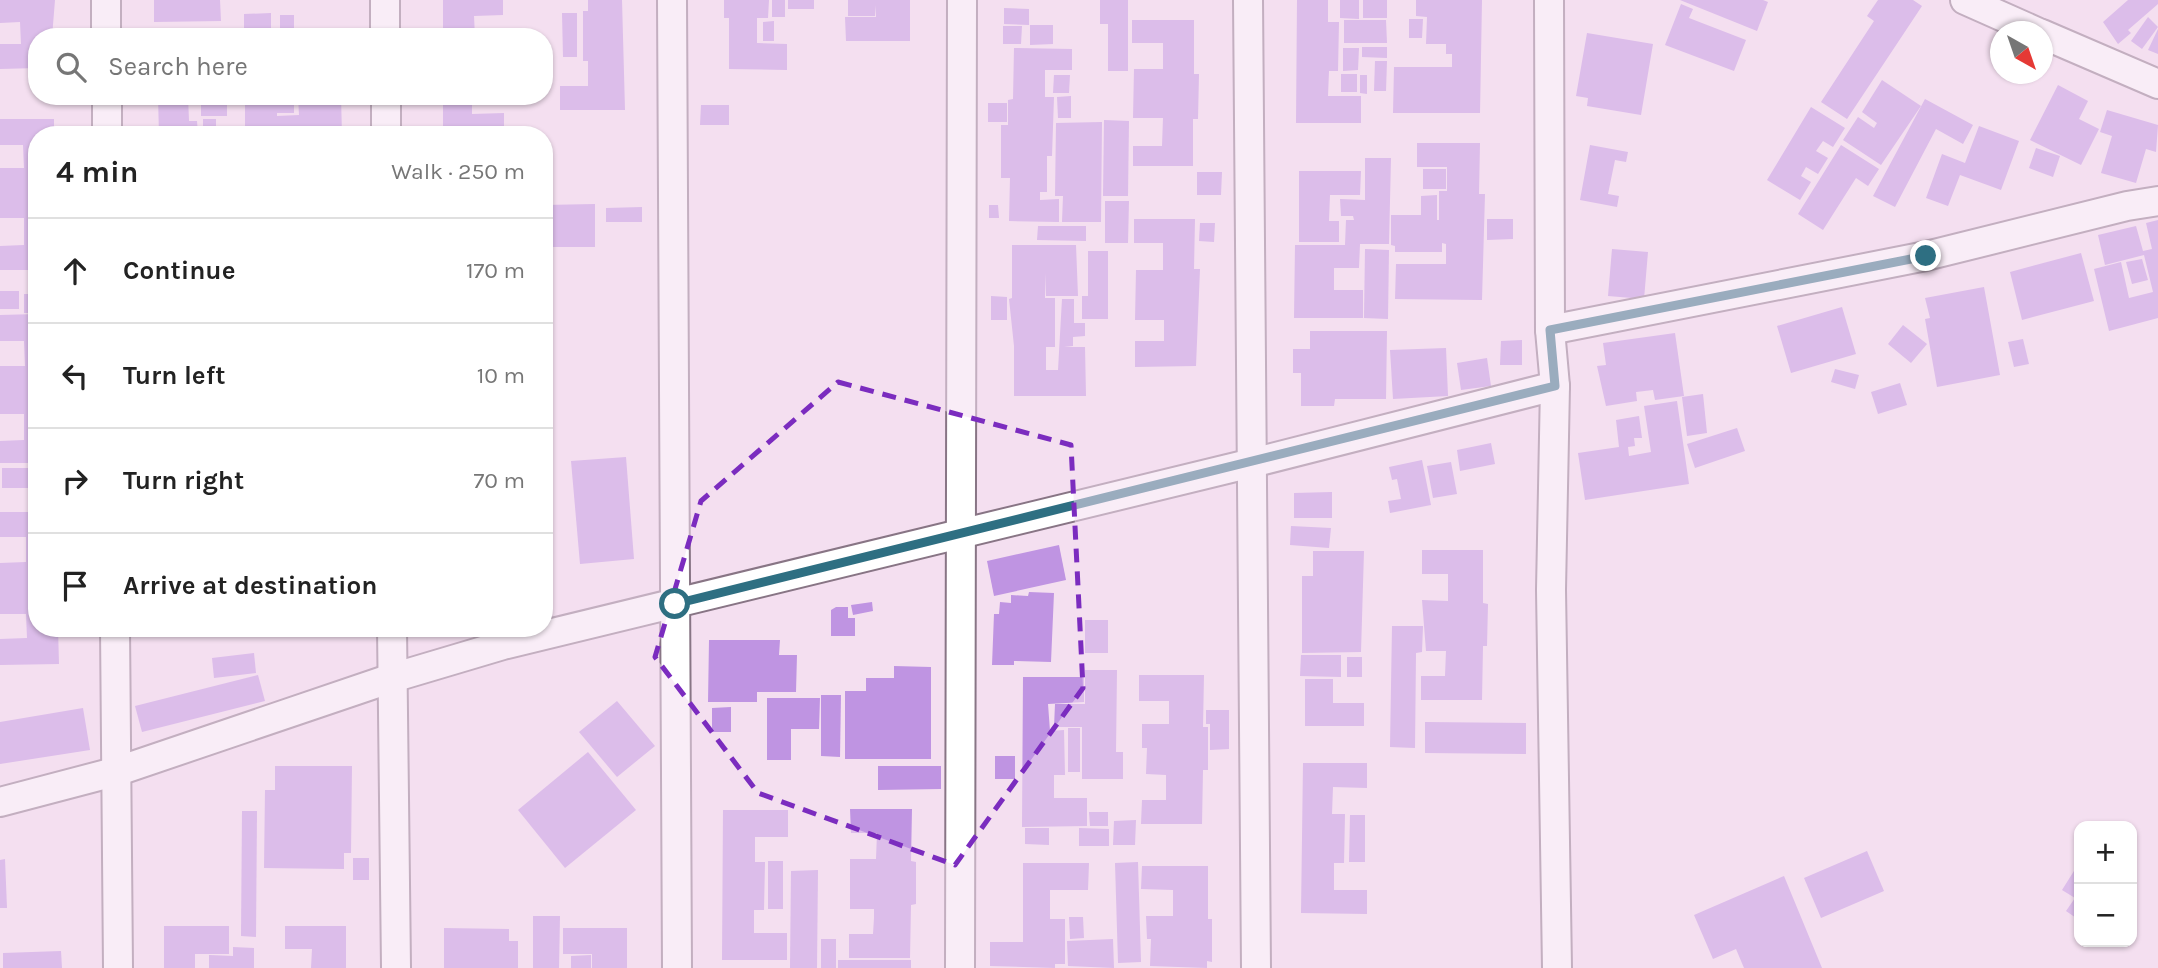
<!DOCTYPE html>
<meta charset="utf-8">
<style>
:root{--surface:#fff;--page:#f2f2f2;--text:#222;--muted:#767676;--line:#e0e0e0}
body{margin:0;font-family:Karla,sans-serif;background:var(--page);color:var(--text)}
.controls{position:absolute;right:21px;bottom:21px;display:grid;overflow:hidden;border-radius:14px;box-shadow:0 2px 5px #0004}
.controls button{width:63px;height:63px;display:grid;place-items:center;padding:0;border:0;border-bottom:2px solid var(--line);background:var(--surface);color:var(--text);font:35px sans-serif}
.compass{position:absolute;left:1990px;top:21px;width:63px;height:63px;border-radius:50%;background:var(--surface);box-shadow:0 2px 5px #0004;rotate:140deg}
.stop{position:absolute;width:21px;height:21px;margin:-16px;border:5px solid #2e6f82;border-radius:50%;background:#fff}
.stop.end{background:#2e6f82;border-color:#fff;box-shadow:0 2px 7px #0008}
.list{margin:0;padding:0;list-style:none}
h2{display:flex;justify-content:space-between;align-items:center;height:91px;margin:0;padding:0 28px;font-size:30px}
h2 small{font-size:23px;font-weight:400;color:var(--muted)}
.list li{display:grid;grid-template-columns:46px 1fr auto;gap:21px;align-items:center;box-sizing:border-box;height:105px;padding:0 28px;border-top:2px solid var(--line)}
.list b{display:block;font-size:26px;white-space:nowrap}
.list em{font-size:23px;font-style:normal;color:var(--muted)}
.icon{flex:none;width:38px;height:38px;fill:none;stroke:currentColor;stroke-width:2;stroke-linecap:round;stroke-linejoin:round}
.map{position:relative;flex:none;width:2158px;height:968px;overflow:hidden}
.search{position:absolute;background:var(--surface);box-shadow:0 2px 5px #0004;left:28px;top:28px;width:525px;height:77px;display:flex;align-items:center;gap:18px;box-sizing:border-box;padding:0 24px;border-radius:28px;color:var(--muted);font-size:26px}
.panel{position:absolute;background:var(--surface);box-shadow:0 2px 5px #0004;left:28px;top:126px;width:525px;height:511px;border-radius:28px}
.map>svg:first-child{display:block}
.building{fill:#bf94e2}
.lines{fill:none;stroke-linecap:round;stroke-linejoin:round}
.minor-casing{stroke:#887585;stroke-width:32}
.minor{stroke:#fff;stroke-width:28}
.route{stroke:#2e6f82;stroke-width:9}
.marked{fill:none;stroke:#7b2cbf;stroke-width:5;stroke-dasharray:14 9;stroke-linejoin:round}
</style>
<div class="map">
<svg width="2158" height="968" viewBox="0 0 2158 968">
<rect width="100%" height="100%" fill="#f4dff0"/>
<g class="building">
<polygon points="0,0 55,0 52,37 37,37 37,68 0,69 0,44 21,44 20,22 0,23"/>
<polygon points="154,0 220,0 221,21 154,22"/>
<polygon points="443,0 503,0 503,15 474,16 475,37 443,37"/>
<polygon points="588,0 622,0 625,110 560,110 560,86 588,86 588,61 583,61 583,11 588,11"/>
<polygon points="724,0 769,0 768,18 757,18 757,43 787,44 787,70 729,69 729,18 724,18"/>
<rect x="772" y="0" width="13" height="17"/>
<rect x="788" y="0" width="26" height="9"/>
<polygon points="848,0 910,0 910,41 846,41 845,17 876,17 876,5 875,16 848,16"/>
<polygon points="1100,0 1128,0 1128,71 1108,71 1108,24 1100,24"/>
<polygon points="1297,0 1328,0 1328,22 1339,22 1338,71 1329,71 1328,96 1361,96 1361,123 1296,123"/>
<polygon points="1340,0 1359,0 1359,19 1340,18"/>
<rect x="1363" y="0" width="24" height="18"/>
<polygon points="1416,0 1482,0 1480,113 1393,113 1394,67 1452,67 1452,54 1446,54 1446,44 1426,44 1427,17 1416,16"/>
<polygon points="1680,0 1763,0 1768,2 1757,31"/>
<polygon points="1878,0 1913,0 1922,6 1847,119 1821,102 1874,21 1867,16"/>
<polygon points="2128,0 2158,0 2158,4 2128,30 2131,33 2118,44 2103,22"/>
<polygon points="1681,4 1693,9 1689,18 1746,40 1734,71 1665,45"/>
<polygon points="1004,8 1029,9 1029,25 1004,24"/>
<polygon points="271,13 271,37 244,37 244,14"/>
<polygon points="562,13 577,13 577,57 563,57"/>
<polygon points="280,15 294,15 294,35 280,36"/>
<polygon points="2148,17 2158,27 2142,49 2131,41"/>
<polygon points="1409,19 1423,19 1422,38 1409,38"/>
<polygon points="1132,20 1194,20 1194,74 1199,74 1198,119 1193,119 1193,166 1133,166 1133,146 1162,146 1163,118 1133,118 1134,69 1163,69 1163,43 1132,43"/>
<polygon points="1344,20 1386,20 1387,43 1344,43"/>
<polygon points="774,21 774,41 763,41 763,22"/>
<polygon points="1030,25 1053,25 1053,44 1030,45"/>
<polygon points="1003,26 1022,26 1021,44 1003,44"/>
<rect x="128" y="29" width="18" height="8"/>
<polygon points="2158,29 2158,54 2148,50"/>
<polygon points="1587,33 1653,44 1641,115 1587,106 1588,98 1576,96"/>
<polygon points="1362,47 1387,47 1387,58 1362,57"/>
<polygon points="1014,48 1072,49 1072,70 1045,70 1045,97 1054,97 1052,156 1047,156 1047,192 1040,192 1040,200 1059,199 1059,222 1009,221 1010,178 1001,178 1001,125 1008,125 1008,100 1013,99"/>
<polygon points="1343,48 1359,48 1358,70 1343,71"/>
<polygon points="1375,61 1387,61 1386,91 1374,91"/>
<rect x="1341" y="74" width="16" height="18"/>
<polygon points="1054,75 1070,75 1069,93 1053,93"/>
<polygon points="1360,75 1367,75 1367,94 1360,93"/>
<polygon points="1882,80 1921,106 1881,165 1843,140 1858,117 1874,128 1877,123 1862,112"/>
<polygon points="2058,85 2088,101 2079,119 2099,129 2081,165 2030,140"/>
<polygon points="158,96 188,96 189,121 197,121 198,135 159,135"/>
<polygon points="245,96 294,96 294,113 277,113 277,116 299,115 298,96 341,96 342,135 245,135"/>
<polygon points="443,96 472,96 472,114 504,113 504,135 443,135"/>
<polygon points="1071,96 1071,118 1058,118 1057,97"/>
<rect x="201" y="98" width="26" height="18"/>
<polygon points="1925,99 1973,125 1963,144 1936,129 1895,207 1873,196"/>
<rect x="988" y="103" width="19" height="19"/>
<polygon points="701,105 729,105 729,125 700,125"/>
<polygon points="1811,107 1845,128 1833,147 1823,141 1816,151 1828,158 1818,174 1806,167 1801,176 1811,182 1800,200 1767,180"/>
<polygon points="2107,110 2158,125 2156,152 2146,149 2136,183 2101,173 2112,136 2100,132"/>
<polygon points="0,119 54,119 54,135 37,135 37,270 0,270 0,246 24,245 24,218 0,218 0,168 24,168 23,145 0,145"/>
<rect x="203" y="119" width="13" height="16"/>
<polygon points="1104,120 1129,121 1128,196 1103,196"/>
<polygon points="1102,122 1101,222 1062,222 1063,196 1055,196 1056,123"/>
<polygon points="1979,126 2019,141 2001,190 1960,175 1948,206 1926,198 1942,154 1965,163"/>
<polygon points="1417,143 1480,143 1479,194 1485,194 1482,300 1395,299 1396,264 1446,264 1446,244 1442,243 1442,252 1395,252 1395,246 1391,245 1391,215 1421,215 1421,196 1437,195 1437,220 1439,220 1439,191 1447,191 1447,167 1417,167"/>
<polygon points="1590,145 1628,152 1626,162 1615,160 1608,194 1619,196 1617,207 1580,200"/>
<polygon points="1841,145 1879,169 1868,186 1856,178 1823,230 1798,214"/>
<polygon points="2036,148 2060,156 2053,177 2029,168"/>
<polygon points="1365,158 1391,158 1389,244 1360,244 1359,268 1334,268 1334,290 1363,290 1363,318 1294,318 1295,245 1345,245 1346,220 1354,220 1353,216 1341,216 1340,199 1365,200"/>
<rect x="1423" y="169" width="23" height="20"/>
<polygon points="1299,171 1361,171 1360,195 1330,195 1329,221 1339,221 1339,242 1299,242"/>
<polygon points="1197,172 1222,172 1221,195 1197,195"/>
<polygon points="1105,201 1129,201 1128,243 1105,243"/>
<polygon points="595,204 595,247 544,247 544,205"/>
<polygon points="989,205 998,205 999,218 989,218"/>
<polygon points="642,207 642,222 606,222 606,208"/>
<polygon points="1134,219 1195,219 1194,269 1200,269 1196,366 1135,367 1135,341 1164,341 1164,320 1135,320 1136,270 1163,270 1163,243 1134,243"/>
<polygon points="1487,219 1513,219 1513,239 1487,240"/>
<polygon points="2158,220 2158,318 2109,331 2094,269 2121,262 2129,298 2153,292 2144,255 2105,265 2098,235 2136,226 2143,251 2152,249 2146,223"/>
<polygon points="1200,223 1215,223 1214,242 1199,241"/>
<polygon points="1038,226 1086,226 1086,241 1037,240"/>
<polygon points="1012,245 1076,245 1078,296 1046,296 1045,273 1045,298 1055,298 1055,347 1046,347 1046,370 1058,370 1062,299 1074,299 1074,323 1085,323 1085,336 1073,337 1073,346 1064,347 1085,347 1086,396 1014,396 1014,346 1009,299 1012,298"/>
<polygon points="1365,249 1389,250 1388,319 1364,318"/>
<polygon points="1612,249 1648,252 1644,299 1608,296"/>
<polygon points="1088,251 1108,251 1108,319 1082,319 1082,296 1088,296"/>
<polygon points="2081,253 2094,301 2022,320 2010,272"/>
<polygon points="2142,259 2148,280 2132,284 2126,262"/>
<polygon points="1984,287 2000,375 1937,387 1925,319 1930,318 1925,298"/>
<rect x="0" y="291" width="19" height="18"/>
<rect x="24" y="294" width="13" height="19"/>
<polygon points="991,296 1007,297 1007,320 991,320"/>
<polygon points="1842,307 1856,354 1791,373 1777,326"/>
<polygon points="37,314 37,463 0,463 0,441 24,440 24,414 0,414 0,366 25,366 24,341 0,341 0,315"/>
<polygon points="1903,325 1927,344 1911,363 1888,344"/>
<polygon points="1310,331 1387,331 1386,399 1335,399 1334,406 1301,406 1301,373 1293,373 1293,349 1310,349"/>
<polygon points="1675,333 1684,396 1655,400 1653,390 1636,392 1637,401 1606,406 1597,366 1606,365 1603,343"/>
<polygon points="2023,339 2029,364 2014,367 2008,342"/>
<polygon points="1522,340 1522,365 1500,365 1501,341"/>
<polygon points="1446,348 1448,396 1393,399 1390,350"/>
<polygon points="1487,358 1491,386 1461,390 1457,363"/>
<polygon points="1835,369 1859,375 1855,389 1831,382"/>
<polygon points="1900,383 1907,405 1878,414 1871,392"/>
<polygon points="1703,394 1707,433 1687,436 1682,397"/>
<polygon points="1677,401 1689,484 1585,500 1578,453 1619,447 1616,420 1639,416 1642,438 1634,438 1635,446 1628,447 1629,456 1651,452 1644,406"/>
<polygon points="1737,428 1745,451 1695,468 1687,444"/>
<polygon points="1491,443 1495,464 1460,471 1457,450"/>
<polygon points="626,457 634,559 580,564 571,461"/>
<polygon points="1422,460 1431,505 1390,513 1388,501 1401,499 1397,479 1392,480 1389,467"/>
<polygon points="1451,462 1457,494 1433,498 1427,466"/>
<rect x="2" y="468" width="35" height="20"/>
<polygon points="1332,492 1332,518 1294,518 1294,493"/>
<polygon points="0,512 37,512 37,628 58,628 59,664 0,665 0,639 27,638 26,614 0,614 0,563 26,562 26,537 0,537"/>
<polygon points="1291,526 1331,528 1329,548 1290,545"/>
<polygon points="1059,545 1066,580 994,596 987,561"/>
<polygon points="1422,550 1483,550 1483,603 1488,604 1487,646 1483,646 1482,700 1421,700 1421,676 1445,676 1446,651 1426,651 1422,600 1448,601 1448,574 1422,574"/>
<polygon points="1313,551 1364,551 1361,652 1302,653 1302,576 1313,576"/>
<polygon points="1029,592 1054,593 1051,662 1014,661 1014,665 992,665 994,614 999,614 1000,602 1011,603 1011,595 1028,596"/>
<polygon points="872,602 873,611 853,615 851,605"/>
<polygon points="836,607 848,607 848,618 855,618 855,636 831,636 831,610"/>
<rect x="1085" y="620" width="23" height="33"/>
<polygon points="1392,626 1423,626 1422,652 1416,653 1415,748 1390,747"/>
<polygon points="709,640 780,640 779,655 797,655 796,692 757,692 757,702 708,702"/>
<polygon points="254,653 256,673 214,678 212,658"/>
<polygon points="1301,655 1341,655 1341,677 1300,676"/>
<rect x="1347" y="657" width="15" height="20"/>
<polygon points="894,666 931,667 931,759 845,759 845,691 866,691 866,678 894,678"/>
<polygon points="1085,670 1117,670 1116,752 1123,752 1123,779 1082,779 1082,727 1054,727 1055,704 1085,704"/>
<polygon points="258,675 265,701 142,732 135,706"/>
<polygon points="1139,675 1204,675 1203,727 1208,727 1208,770 1203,770 1202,824 1141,824 1142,800 1166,800 1166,775 1146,774 1147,748 1142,748 1142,724 1169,724 1169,701 1139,701"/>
<polygon points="1023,677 1084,677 1084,702 1048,704 1050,731 1064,730 1065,775 1054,775 1054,798 1087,798 1087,826 1022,827"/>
<polygon points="1305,679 1333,679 1333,703 1364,703 1364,726 1305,726"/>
<polygon points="821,695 841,695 840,757 821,756"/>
<polygon points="767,698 820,698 819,729 791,729 791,760 767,760"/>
<polygon points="617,701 655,746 617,777 579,732"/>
<polygon points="731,707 731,732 712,732 712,708"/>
<polygon points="83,708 90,750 0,764 0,722"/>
<polygon points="1206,710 1229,710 1229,749 1210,750 1210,724 1206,724"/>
<polygon points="1425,722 1526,723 1526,754 1425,753"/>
<rect x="1068" y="728" width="12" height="44"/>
<polygon points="588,752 636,810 565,868 518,810"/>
<rect x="995" y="756" width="20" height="23"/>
<polygon points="1303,763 1367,763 1367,788 1333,787 1332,814 1345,814 1344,863 1334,863 1334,890 1367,890 1367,914 1301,913"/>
<polygon points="275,766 352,766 351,853 344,853 344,869 264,868 265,790 275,790"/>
<polygon points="878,766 941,766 941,789 878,790"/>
<polygon points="850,809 912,809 911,861 916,862 916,904 911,905 910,958 849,958 849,934 873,934 874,918 874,909 850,909 850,859 876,859 877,833 851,833"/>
<polygon points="723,810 788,810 788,837 755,837 755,862 765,862 764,910 754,910 754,933 787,933 787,960 722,960"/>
<polygon points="242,811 257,811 256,937 241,936"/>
<polygon points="1089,812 1108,812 1108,826 1090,826"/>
<polygon points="1350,815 1365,815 1365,862 1349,862"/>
<polygon points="1136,820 1135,845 1113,845 1114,821"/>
<polygon points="1025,828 1049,828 1049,845 1025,844"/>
<polygon points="1079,828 1109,829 1109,846 1079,846"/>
<polygon points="1867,851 1884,891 1821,918 1804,878"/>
<rect x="353" y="858" width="16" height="22"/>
<polygon points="5,859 7,908 0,908 0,860"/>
<rect x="768" y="861" width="15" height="48"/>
<polygon points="1138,862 1141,962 1118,963 1115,863"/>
<polygon points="1023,863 1089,863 1088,890 1050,890 1050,919 1065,919 1065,964 1055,964 1055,968 990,966 990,942 1023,942"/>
<polygon points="2079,863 2079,920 2066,911 2075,898 2062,890"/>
<polygon points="1142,866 1208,866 1208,919 1212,919 1212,962 1207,961 1207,968 1150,966 1151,939 1147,939 1146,916 1173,916 1173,890 1141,889"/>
<polygon points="818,870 817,968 790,968 791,871"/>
<polygon points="1784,876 1822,968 1744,968 1736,949 1713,959 1694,915"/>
<polygon points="533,916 560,916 559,968 533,968"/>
<polygon points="1069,917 1083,917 1084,938 1070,939"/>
<polygon points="164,926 229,926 229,954 195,954 195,968 164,968"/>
<polygon points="285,926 346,926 346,968 311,968 312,949 285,949"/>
<polygon points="444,928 509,929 509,941 518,941 518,968 444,968"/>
<polygon points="563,928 627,928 627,968 592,968 592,954 563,954"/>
<rect x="821" y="939" width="15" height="29"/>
<polygon points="1113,939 1114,968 1068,966 1067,941"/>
<polygon points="233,947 254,948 254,968 209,968 209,955 233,956"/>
<polygon points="61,951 62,968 3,968 3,953"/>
<polygon points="591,955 591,968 571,968 571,956"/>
<rect x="838" y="960" width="73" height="8"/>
</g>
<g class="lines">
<defs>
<g id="minor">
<polyline points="106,0 106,37"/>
<polyline points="385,0 385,37"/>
<polyline points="672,0 677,968"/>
<polyline points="1248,0 1256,968"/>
<polyline points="1549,0 1550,330 1555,386 1551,590 1557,968"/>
<polyline points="1965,0 2037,32"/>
<polyline points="2042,34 2158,84"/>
<polyline points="107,96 107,135"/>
<polyline points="386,96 386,135"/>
<polyline points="1550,330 1926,256 2127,206 2158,201"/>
<polyline points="115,628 118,968"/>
<polyline points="392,628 396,968"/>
<polyline points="0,802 118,771 392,678 503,645 1252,463 1555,386"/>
<polyline points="960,968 962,0"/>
</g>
</defs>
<use href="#minor" class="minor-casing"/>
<use href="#minor" class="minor"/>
</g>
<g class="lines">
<polyline class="route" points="675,604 1555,386 1550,330 1926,256"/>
</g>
<path d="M0 0H2158V968H0ZM838 382 1071 445 1083 688 955 865 758 793 655 657 701 501Z" fill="#f4dff0" fill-opacity=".55" fill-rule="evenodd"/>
<path class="marked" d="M838 382 1071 445 1083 688 955 865 758 793 655 657 701 501Z"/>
</svg>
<div class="controls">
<button>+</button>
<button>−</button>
</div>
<svg class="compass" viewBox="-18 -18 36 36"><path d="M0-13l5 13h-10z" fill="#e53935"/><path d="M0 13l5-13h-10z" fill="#767676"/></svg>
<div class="stop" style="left:675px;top:604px"></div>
<div class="stop end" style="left:1926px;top:256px"></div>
<div class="search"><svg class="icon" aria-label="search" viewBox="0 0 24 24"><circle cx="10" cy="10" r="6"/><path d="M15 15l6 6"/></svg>Search here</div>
<section class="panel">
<h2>4 min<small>Walk · 250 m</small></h2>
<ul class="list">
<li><svg class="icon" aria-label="ahead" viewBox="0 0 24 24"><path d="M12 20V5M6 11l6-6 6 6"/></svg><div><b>Continue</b></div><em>170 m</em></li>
<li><svg class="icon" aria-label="left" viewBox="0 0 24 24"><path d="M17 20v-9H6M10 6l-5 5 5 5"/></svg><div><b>Turn left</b></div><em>10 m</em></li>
<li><svg class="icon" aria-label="right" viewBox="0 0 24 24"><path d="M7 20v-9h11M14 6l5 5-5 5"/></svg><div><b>Turn right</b></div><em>70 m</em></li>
<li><svg class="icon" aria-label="arrive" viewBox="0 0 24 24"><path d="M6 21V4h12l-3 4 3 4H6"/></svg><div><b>Arrive at destination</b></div></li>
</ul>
</section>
</div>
